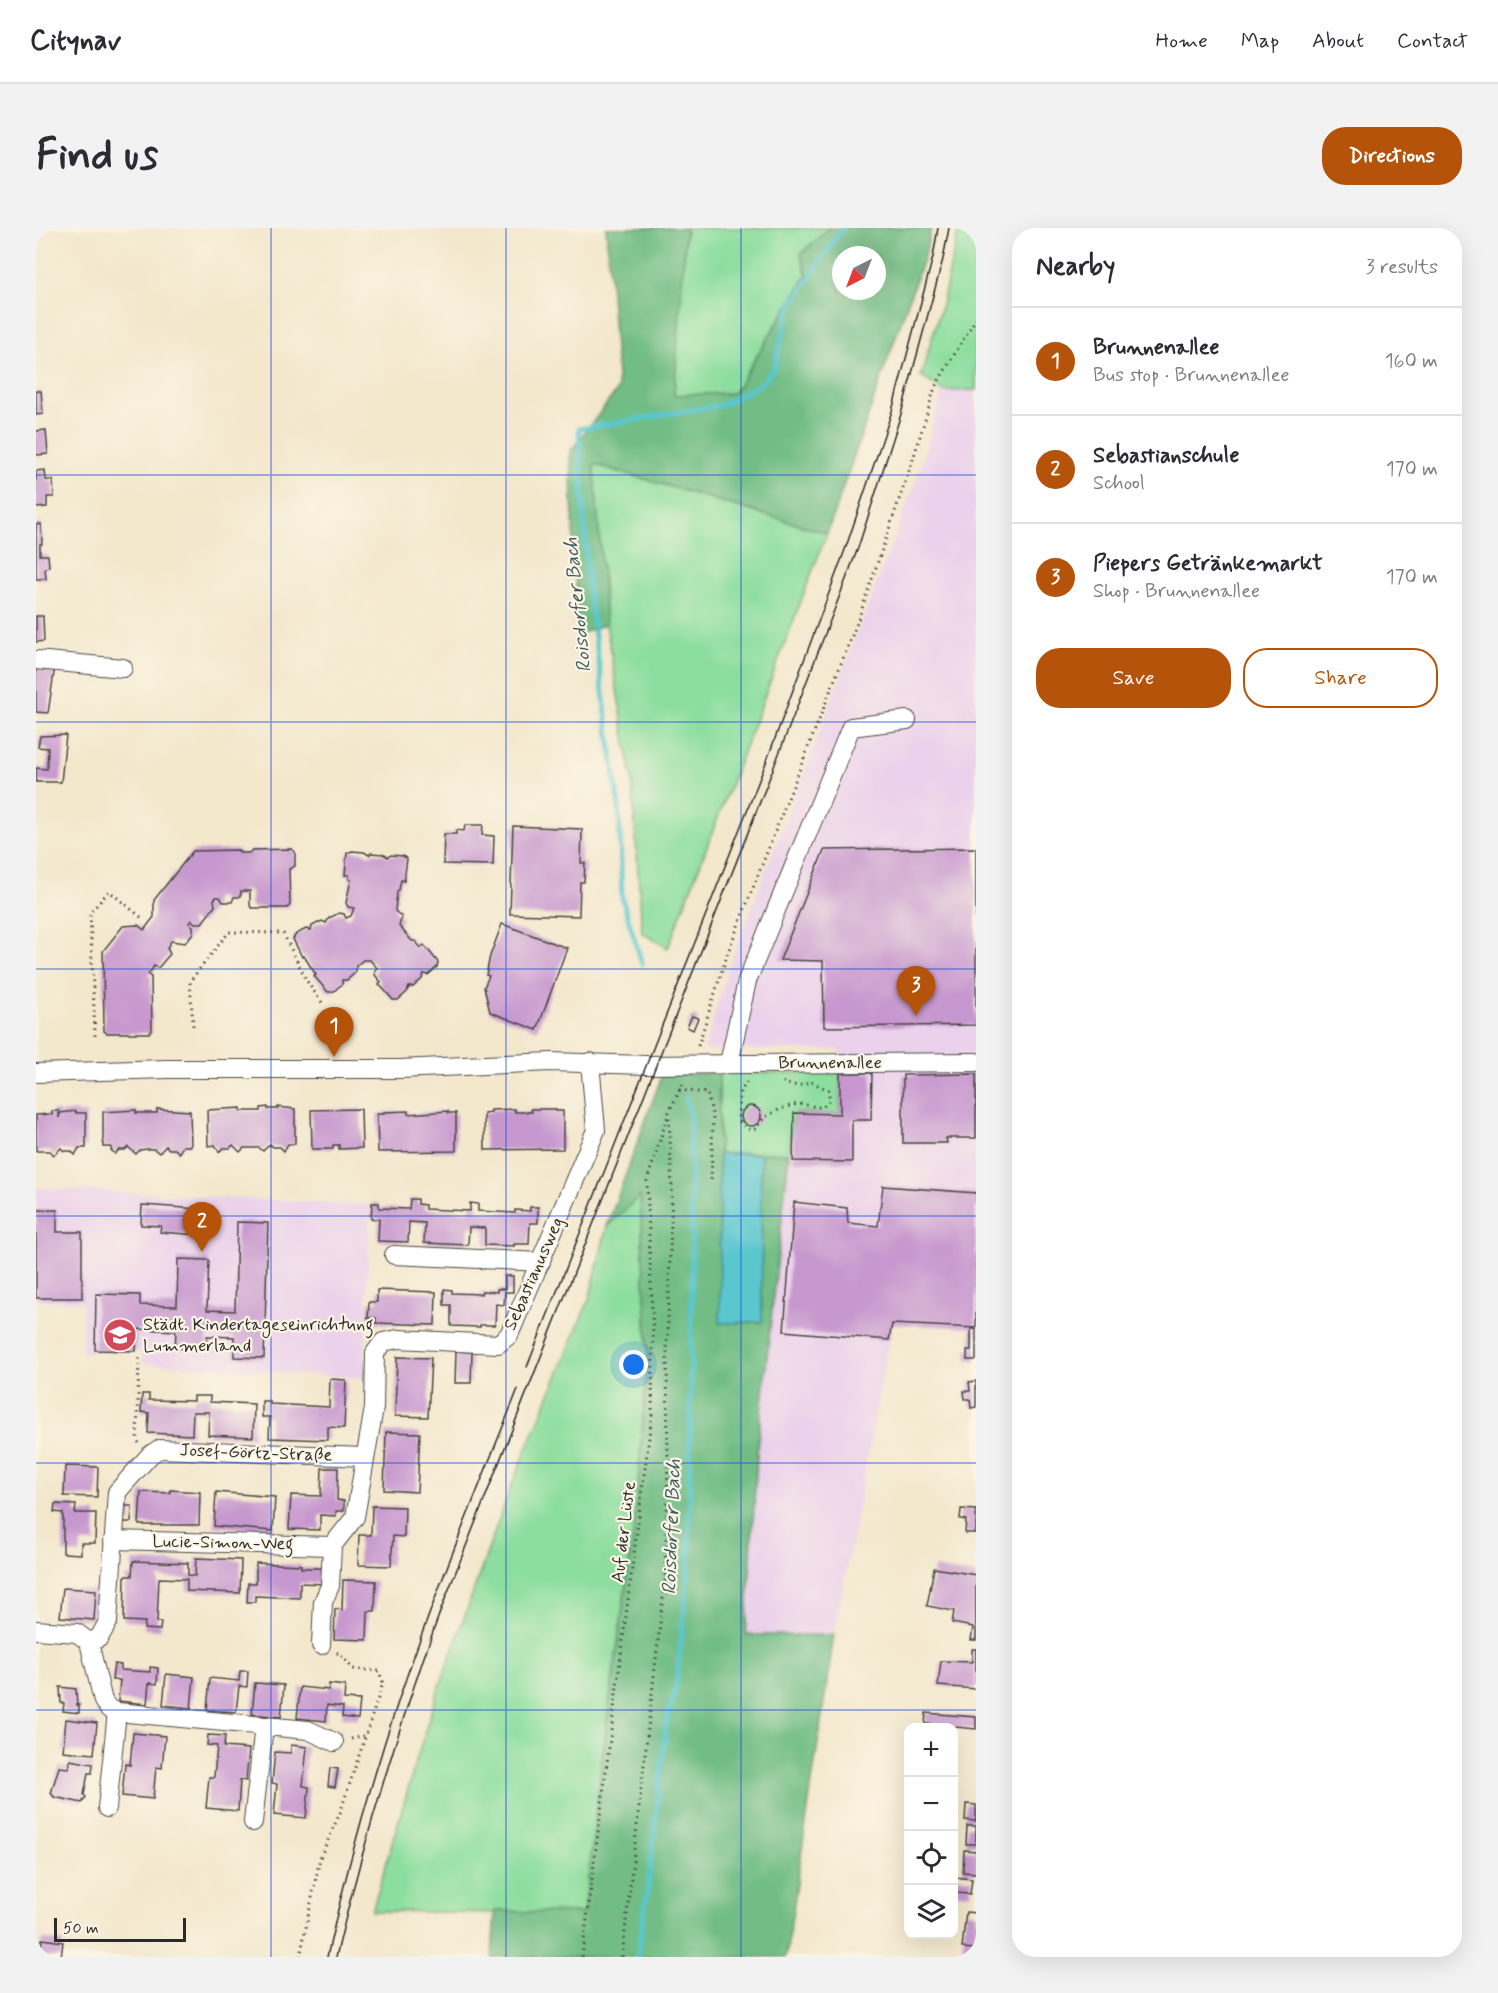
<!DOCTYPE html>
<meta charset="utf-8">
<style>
:root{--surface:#fff;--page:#f2f2f3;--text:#2b2b33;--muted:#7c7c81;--line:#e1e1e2;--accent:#b45309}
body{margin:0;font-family:Mynerve,sans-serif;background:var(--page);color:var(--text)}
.controls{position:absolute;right:18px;bottom:18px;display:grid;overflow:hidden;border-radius:12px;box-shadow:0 6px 24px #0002}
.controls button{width:54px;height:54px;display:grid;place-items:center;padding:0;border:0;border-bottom:2px solid var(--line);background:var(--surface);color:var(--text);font:30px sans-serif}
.compass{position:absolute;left:796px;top:18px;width:54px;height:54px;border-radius:50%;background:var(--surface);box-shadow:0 6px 24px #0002;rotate:222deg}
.scale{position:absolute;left:18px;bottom:15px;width:132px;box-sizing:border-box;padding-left:6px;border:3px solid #2b2b2b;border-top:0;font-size:16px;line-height:21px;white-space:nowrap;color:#2b2b2b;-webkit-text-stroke:4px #fcf5e5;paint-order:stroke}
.you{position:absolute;left:598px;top:1137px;width:21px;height:21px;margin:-15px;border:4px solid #fff;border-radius:50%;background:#1a73e8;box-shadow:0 0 0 9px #1a73e833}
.badge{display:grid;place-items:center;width:39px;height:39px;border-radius:50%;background:var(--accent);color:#fff;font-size:20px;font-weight:700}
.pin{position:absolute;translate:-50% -50px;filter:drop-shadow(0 2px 3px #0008)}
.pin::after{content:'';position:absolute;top:32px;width:21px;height:18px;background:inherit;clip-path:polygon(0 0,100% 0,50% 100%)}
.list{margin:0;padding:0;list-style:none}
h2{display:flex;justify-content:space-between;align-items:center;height:78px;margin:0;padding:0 24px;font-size:26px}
h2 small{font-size:20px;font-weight:400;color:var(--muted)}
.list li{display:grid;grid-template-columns:39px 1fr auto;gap:18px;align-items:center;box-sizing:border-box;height:108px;padding:0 24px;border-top:2px solid var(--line)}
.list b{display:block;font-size:22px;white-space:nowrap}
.list p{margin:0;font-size:20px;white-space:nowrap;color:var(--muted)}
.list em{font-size:20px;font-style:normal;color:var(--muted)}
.actions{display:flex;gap:12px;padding:18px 24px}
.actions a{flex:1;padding:14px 0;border:2px solid var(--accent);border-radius:24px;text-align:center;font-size:21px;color:var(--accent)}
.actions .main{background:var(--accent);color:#fff}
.icon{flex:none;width:33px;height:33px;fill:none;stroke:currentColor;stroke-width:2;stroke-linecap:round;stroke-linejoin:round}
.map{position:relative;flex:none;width:940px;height:1729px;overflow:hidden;border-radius:24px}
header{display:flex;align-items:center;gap:36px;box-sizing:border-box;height:84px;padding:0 30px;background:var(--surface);border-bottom:2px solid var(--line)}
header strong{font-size:28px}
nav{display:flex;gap:33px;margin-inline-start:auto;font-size:21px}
.intro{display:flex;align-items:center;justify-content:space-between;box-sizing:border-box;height:144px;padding:0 36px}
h1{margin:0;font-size:42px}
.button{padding:15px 27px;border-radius:24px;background:var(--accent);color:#fff;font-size:21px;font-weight:700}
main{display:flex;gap:36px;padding:0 36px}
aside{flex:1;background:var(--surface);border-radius:24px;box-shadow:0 6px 24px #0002}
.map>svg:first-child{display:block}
.built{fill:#ebd1eb}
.green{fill:#8cde9e;stroke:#5c8464;stroke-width:1.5}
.forest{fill:#71bd85;stroke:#4e7458;stroke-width:1.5;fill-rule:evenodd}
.water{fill:#5ac7cf;stroke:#42797d;stroke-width:1.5}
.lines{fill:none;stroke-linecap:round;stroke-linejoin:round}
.stream{stroke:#5ac7cf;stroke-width:5}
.building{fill:#c798cf}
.minor-casing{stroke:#494743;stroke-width:20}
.path{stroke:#494743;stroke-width:3;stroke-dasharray:1.5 4.5;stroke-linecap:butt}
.minor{stroke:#fff;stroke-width:18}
.tram{stroke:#2b2b2b;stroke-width:1.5}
.grid{fill:none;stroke:#1d4ed8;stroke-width:1.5;stroke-opacity:0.55}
.labels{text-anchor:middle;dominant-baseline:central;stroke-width:4.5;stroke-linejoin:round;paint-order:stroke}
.street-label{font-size:18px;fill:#2b2b2b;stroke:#fcf5e5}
.poi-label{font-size:18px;fill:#2b2b2b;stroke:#fcf5e5;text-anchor:start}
.water-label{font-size:20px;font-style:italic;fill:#395a5c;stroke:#fcf5e5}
</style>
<header>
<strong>Citynav</strong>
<nav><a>Home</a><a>Map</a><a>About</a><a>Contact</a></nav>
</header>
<div class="intro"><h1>Find us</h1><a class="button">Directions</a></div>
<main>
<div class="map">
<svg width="940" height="1729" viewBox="0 0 940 1729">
<rect width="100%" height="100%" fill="#fcf5e5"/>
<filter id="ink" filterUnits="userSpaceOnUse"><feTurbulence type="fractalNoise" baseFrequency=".0167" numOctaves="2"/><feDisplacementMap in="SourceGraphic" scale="12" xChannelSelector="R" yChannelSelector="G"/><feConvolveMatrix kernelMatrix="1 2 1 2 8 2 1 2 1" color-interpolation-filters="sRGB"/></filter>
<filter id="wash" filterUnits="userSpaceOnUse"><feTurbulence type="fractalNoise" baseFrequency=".008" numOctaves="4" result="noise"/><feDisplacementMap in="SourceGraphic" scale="24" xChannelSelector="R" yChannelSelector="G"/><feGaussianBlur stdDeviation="1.35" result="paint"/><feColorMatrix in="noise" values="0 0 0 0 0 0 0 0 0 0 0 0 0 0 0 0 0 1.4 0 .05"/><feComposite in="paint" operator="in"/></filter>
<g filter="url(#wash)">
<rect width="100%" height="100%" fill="#f3e7cc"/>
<g class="built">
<polygon points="940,162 940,1100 856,1096 798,1407 710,1408 722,1212 758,885 804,886 804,822 668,822 692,741 882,247 906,163"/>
<polygon points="0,960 334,977 328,1150 106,1135 106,1124 45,1124 46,1074 0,1072"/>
</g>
<g class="green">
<polygon points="650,0 793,0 765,26 771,47 698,165 637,167"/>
<polygon points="923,0 940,0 940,162 906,163 885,148 906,76"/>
<polygon points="557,236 791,305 632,720 606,705 596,551 570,396"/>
<polygon points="683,845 804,845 804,886 758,885 753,925 683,926"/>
<polygon points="604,967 612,1128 599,1293 572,1485 548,1686 336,1683 396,1480 472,1266 553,1072 571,998"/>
</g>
<g class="forest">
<path d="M570 0H650L638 167 698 165 771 47 765 26 793 0H895L890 23 791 305 558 236 570 396 542 407 534 224 582 161ZM805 27H841V63H805Z"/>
<polygon points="683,845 683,926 753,925 722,1212 710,1407 798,1407 750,1729 456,1729 459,1683 548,1685 572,1485 599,1293 612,1128 604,968 571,998 626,847"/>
</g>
<polygon class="water" points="683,926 725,926 726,1094 684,1095"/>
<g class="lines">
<g class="stream">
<polyline points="606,736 586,670 583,578 552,358 543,201 686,177 726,155 738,140 754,78 807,0"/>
<polyline points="601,1729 612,1660 630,1496 640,1458 653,1336 656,1027 654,883 649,869"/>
</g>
</g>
<g id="blocks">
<g class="building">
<polygon points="0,163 5,163 7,186 0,187"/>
<polygon points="10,202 12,226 0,227 0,203"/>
<polygon points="9,242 10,252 17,252 18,269 11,269 11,279 0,280 0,243"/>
<polygon points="0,296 5,296 6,316 4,316 4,327 12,327 13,339 9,340 10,351 0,351"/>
<polygon points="0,388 7,388 8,413 0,414"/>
<polygon points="0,436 19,438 12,485 0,484"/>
<polygon points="30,507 25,554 0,554 0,540 11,541 12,520 2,519 4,508"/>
<polygon points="429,597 447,597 446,607 458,608 457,637 407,636 408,606 420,606 420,602 428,603"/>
<polygon points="477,598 546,601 545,635 549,635 548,654 544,654 543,688 474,686"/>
<polygon points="940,620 940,797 788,799 787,733 744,732 788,622"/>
<polygon points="256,621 259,624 259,638 253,641 254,677 251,680 216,680 214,678 214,663 205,663 205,666 203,669 198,669 196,674 187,674 184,669 180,669 178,672 179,678 166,695 159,695 155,692 153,695 157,698 157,705 149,715 135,713 131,720 134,726 122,740 118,738 112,747 115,749 116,802 113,805 71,805 68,803 67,723 87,698 102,697 108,702 118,689 118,672 157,623 202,622 204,625 213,625 216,622"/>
<polygon points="316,623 328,624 333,627 335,625 347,626 352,629 355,627 367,628 371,631 368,653 365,652 363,662 361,664 359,683 366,689 363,698 376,713 379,713 385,720 388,717 402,734 401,739 392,747 388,746 386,751 377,759 373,759 371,764 362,772 357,772 343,756 345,754 339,747 339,743 341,740 334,732 327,732 320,738 320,744 311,752 306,752 306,756 297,764 292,764 278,748 280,747 268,728 266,729 257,711 260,706 270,701 275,702 276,698 286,693 290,695 293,690 303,685 308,686 310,690 315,688 318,680 312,679 310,675 315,652 313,651 313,647 309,647 311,625"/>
<polygon points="466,696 531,720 501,802 454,784 448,759 453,748 450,747 454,728"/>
<polygon points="656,788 662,790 657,802 651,799"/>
<polygon points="804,845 836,845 835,892 816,892 816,934 757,933 758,885 804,886"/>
<polygon points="940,846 940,910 910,910 911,915 867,915 867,847"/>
<circle cx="715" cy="888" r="10"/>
<polygon points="232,879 232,881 242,881 242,879 259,881 259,916 252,916 248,923 244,919 237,919 234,916 227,923 223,920 208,920 204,924 197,917 194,920 187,920 183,924 179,917 172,918 171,882 205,880 205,883 225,883 225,880"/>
<polygon points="121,881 154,883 155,918 147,918 143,925 139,921 133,921 130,918 123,925 118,921 111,921 104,922 100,926 92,919 89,922 83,922 79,926 75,922 75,919 67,919 67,884 100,882 100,885 121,885"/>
<polygon points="325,881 326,920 303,921 303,917 297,917 297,921 276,921 275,882"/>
<polygon points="479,881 479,884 496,884 495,881 520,881 520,883 527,883 527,921 449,922 448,885 455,884 455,882"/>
<polygon points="16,883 23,883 23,890 24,885 40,883 40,885 50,885 50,920 43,920 39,927 35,923 28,923 25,920 18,927 14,923 0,923 0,887 16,886"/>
<polygon points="372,883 372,886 412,883 412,885 420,885 420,923 342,924 341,886 348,886 348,884"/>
<polygon points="847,958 940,965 940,1100 856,1096 853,1112 748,1103 758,974 811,980 812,995 842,998"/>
<polygon points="374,971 382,971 382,976 389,977 389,981 434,983 434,975 442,976 442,983 479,985 479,982 494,983 494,979 502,979 502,995 494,995 493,1016 478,1016 478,1018 449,1017 449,1000 433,999 432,1017 388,1015 389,995 373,994 372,1014 342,1013 343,991 335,991 336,975 343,975 343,980 373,981"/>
<polygon points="106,977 177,982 176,1008 124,1004 125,998 105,997"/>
<polygon points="0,982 21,982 21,1004 46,1004 46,1070 0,1070"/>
<polygon points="201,994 232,995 228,1130 198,1129 198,1109 171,1108 170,1121 139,1120 140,1103 100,1101 100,1123 59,1122 60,1066 104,1067 104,1077 141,1078 142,1031 173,1032 171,1082 199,1083"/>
<polygon points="469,1048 477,1048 477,1064 469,1064 468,1077 460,1076 459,1097 444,1097 444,1099 415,1098 415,1077 408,1077 408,1061 416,1062 416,1065 445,1066 446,1063 461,1064 461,1061 469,1061"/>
<polygon points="341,1062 400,1064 399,1097 340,1095 340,1090 332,1090 333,1074 341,1074"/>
<polygon points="935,1101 940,1101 940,1132 931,1132 931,1122 935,1122"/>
<polygon points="420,1123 436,1124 435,1155 419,1155"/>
<polygon points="361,1129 395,1130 392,1189 359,1188"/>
<polygon points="294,1151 310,1152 308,1200 292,1199 292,1212 233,1210 234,1189 226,1189 226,1173 234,1173 234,1176 293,1179"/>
<polygon points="940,1153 940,1179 935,1180 934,1171 929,1171 928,1163 934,1163 933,1154"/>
<polygon points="106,1166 113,1166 113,1172 158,1173 158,1168 174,1168 174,1174 218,1176 217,1209 172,1207 173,1184 157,1184 156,1207 112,1205 113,1185 105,1184"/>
<polygon points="350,1204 384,1205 381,1264 348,1262"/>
<polygon points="29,1238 62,1239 61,1269 28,1268"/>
<polygon points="286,1240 302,1240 301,1272 308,1273 308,1283 300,1283 300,1288 284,1287 284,1302 253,1301 255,1267 285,1268"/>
<polygon points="134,1262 164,1264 163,1297 103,1297 105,1264 134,1265"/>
<polygon points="180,1264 239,1269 237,1303 178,1298"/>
<polygon points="19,1276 40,1277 39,1285 60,1285 59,1315 45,1315 45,1326 27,1325 27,1285 18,1284"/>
<polygon points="88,1278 96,1278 95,1294 88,1294"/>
<polygon points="336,1278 369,1279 368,1309 357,1308 355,1338 322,1337 323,1307 335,1307"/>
<polygon points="925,1281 940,1282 940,1305 929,1305 930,1292 924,1291"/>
<polygon points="160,1330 205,1332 204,1365 151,1363 151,1351 123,1350 121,1394 125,1394 124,1402 108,1401 109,1394 88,1393 89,1348 96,1348 97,1333 152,1335 152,1347 159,1348"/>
<polygon points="220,1335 265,1337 265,1340 289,1340 288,1356 264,1355 264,1370 219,1368 219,1374 211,1374 212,1355 220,1355"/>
<polygon points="898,1340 940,1347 940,1412 935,1412 937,1399 916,1395 918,1383 891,1378"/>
<polygon points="307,1352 340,1353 339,1383 332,1383 331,1412 298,1411 299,1381 306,1382"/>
<polygon points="27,1360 60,1362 58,1392 24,1389"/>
<polygon points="936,1421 940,1421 940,1461 902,1458 905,1433 936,1434"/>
<polygon points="78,1436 85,1437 85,1442 114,1444 114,1439 122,1440 121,1456 113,1455 111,1476 82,1473 84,1452 76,1452"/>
<polygon points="204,1443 212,1443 211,1459 203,1458 200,1484 171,1482 174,1450 203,1453"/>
<polygon points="130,1446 158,1449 155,1480 127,1477"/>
<polygon points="219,1455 248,1457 245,1489 216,1486"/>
<polygon points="293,1456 309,1458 308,1471 324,1472 322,1491 306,1489 307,1479 291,1477 290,1493 261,1490 264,1459 293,1462"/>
<polygon points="24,1459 40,1461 41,1477 43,1477 43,1485 27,1483 28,1475 25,1475"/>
<polygon points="890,1485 940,1489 940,1501 889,1496"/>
<polygon points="30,1491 61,1495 58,1526 27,1523"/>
<polygon points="97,1505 129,1508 126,1540 120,1539 117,1571 86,1568 89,1536 94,1537"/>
<polygon points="172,1507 189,1508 188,1519 213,1521 210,1553 204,1552 202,1583 170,1580 173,1549 178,1549 181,1518 171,1517"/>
<polygon points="255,1517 271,1519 267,1558 273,1559 270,1590 238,1587 241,1556 236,1555 239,1524 255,1525"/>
<polygon points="34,1532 57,1536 56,1545 52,1545 48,1567 50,1569 46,1575 18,1569 15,1565 23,1539 33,1540"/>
<polygon points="294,1540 302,1541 299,1559 292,1558"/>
<polygon points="930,1576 940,1577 940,1593 929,1592"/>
<polygon points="931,1598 940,1598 940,1616 930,1616"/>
<polygon points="928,1622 940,1623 940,1645 927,1644"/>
<polygon points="918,1649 936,1651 934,1666 918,1665"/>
<polygon points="930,1684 940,1685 940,1721 926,1720"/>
<polygon points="6,1711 27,1714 25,1729 4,1729"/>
</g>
</g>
</g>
<g filter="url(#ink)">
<use href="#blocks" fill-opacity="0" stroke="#494743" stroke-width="1.5"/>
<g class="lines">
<defs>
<g id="minor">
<polyline points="0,432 87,440"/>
<polyline points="693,835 711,753 815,499 871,492"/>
<polyline points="0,845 131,841 364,841 515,834 609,837 940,834"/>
<polyline points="358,1027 505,1034"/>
<polyline points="77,1312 296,1318"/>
<polyline points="0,1402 41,1405 53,1414 67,1473 73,1481 81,1484 272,1502 298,1514"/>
<polyline points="53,1414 63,1410 72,1394 81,1264 114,1227 123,1221 328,1229"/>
<polyline points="285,1417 287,1374 294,1358 296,1318 319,1289 338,1180 339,1125 347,1114 362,1111 462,1116 473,1107 560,902 554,834"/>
<polyline points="71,1580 81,1484"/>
<polyline points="217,1594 228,1498"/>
</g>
</defs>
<use href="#minor" class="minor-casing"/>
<g class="path">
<polyline points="157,798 154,753 193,704 247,705 272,755 287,776"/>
<polyline points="59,808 54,685 73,663 106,690"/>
<polyline points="662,818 693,721 821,395 878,228 899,159 940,90"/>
<path d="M711 854 704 864 702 892C720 913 720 895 731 888 740 883 748 879 758 877 768 874 776 880 787 879L793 872V862L775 854C765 858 757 859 747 854"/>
<polyline points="643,862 671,865 677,889 675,956"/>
<polyline points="103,1215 101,1212 103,1130"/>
<polyline points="315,1511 328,1508"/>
<polyline points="264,1729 284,1630 304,1585 347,1455 343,1443 317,1441 303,1425 300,1425"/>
<polyline points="546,1729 616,1186 617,1110 611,953 633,884 647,855"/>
<polyline points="586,1729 629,1352 632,1235 631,1124 636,961 633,887"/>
</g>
<use href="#minor" class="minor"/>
<g class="tram">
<polyline points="491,1139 731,532 810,319 856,183 897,29 902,0"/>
<path d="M291 1729C311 1639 336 1550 366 1462 401 1360 442 1261 482 1161"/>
<path d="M300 1729C328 1612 363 1497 404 1384L739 536 822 320 865 186 907 31 913 0"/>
</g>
</g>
</g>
<path class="grid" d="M235 0V1729M470 0V1729M705 0V1729M0 247H940M0 494H940M0 741H940M0 988H940M0 1235H940M0 1482H940"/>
<defs>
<symbol id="school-disc" viewBox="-11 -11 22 22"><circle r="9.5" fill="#d1495b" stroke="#fcf5e5"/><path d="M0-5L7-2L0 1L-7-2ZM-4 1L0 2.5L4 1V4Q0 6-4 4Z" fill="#fff"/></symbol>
</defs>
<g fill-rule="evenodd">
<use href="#school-disc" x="65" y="1088" width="38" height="38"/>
</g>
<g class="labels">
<g class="street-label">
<text x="794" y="835">Brunnenallee</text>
<text transform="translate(498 1046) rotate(-66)">Sebastianusweg</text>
<text transform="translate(220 1225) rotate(2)">Josef-Görtz-Straße</text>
<text transform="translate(588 1304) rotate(-83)">Auf der Lüste</text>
<text transform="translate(187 1315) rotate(1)">Lucie-Simon-Weg</text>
</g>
<g class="poi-label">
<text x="107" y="1097">Städt. Kindertageseinrichtung<tspan x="107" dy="21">Lummerland</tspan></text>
</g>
<g class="water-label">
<text transform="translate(542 377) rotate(-96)">Roisdorfer Bach</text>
<text transform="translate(636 1299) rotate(-88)">Roisdorfer Bach</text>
</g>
</g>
</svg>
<div class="controls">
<button>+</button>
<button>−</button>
<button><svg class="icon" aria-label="locate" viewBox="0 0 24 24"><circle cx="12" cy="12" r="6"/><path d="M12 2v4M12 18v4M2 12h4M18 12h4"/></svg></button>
<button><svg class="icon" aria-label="layers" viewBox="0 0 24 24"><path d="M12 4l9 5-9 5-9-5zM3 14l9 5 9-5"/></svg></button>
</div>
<svg class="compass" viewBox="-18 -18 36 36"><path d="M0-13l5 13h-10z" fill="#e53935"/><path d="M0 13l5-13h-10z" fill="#7c7c81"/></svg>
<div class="scale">50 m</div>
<div class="you"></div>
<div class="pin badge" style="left:298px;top:829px">1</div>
<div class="pin badge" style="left:166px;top:1024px">2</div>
<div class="pin badge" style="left:880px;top:788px">3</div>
</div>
<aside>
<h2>Nearby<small>3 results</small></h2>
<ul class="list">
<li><span class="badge">1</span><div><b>Brunnenallee</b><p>Bus stop · Brunnenallee</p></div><em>160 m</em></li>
<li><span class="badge">2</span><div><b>Sebastianschule</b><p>School</p></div><em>170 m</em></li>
<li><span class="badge">3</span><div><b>Piepers Getränkemarkt</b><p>Shop · Brunnenallee</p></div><em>170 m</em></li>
</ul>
<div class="actions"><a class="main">Save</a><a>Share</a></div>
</aside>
</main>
